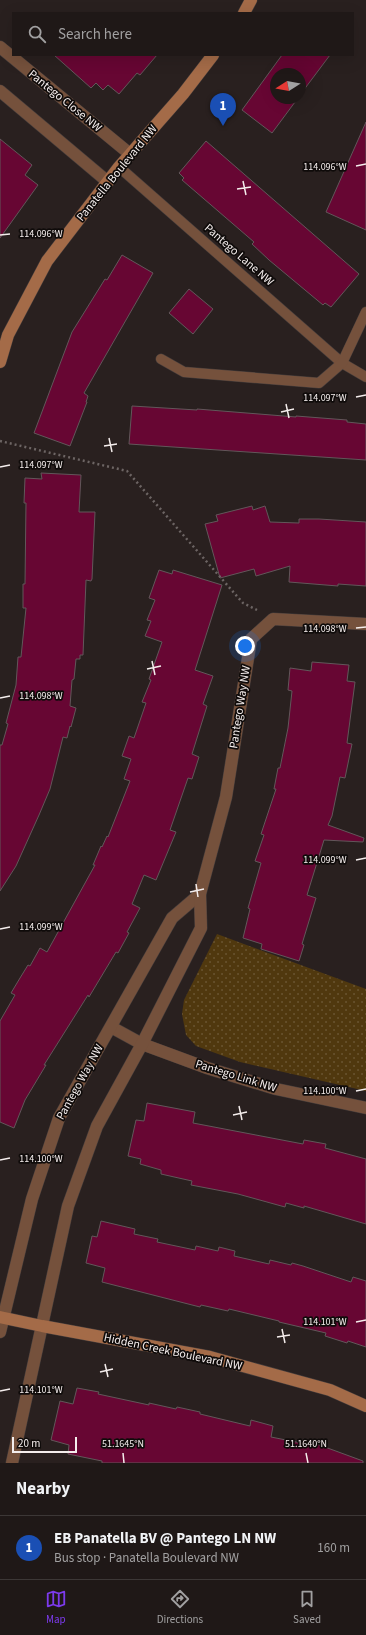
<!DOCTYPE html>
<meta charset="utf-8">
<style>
:root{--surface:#1f1817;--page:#2c2524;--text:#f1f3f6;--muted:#a1a0a1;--line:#3c3736;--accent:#7c3aed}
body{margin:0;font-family:"Source Sans 3",sans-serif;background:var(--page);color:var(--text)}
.compass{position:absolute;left:270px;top:68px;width:36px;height:36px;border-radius:50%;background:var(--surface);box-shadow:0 4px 16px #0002;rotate:259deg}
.scale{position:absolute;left:12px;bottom:10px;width:65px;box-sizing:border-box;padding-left:4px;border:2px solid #f4edec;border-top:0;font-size:11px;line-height:14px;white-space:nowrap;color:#f4edec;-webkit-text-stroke:3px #0f0b0a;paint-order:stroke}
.you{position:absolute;left:245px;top:646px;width:14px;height:14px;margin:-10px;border:3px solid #fff;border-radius:50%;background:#1a73e8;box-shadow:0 0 0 6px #1a73e833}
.badge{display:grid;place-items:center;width:26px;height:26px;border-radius:50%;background:var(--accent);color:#fff;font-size:13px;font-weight:700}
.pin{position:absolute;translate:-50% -33px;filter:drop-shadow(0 1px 2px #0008)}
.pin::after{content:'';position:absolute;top:21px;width:14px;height:12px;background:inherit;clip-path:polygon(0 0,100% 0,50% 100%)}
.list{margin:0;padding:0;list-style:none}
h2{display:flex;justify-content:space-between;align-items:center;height:52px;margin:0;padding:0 16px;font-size:17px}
h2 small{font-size:13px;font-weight:400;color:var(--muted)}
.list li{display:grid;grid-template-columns:26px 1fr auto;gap:12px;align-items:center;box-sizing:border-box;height:64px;padding:0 16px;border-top:1px solid var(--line)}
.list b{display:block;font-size:15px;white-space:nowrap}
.list p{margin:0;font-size:13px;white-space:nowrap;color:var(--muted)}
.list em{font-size:13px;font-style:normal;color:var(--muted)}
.icon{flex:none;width:22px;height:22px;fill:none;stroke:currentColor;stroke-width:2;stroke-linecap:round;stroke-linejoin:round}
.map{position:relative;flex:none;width:366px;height:1463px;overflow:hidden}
.search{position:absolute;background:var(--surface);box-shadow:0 4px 16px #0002;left:12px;right:12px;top:12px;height:44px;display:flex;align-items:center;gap:10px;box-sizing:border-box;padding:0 14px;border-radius:0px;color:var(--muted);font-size:15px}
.sheet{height:116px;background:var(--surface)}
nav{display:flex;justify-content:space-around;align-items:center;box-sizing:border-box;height:56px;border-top:1px solid var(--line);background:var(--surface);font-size:11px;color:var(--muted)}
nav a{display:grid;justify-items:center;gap:2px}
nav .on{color:var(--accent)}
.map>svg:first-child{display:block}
.park{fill:url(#park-dots)}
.building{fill:#670633;stroke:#62575a}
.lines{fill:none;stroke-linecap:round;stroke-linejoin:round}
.lane-casing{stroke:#453d3c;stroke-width:11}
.street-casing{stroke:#453d3c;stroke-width:13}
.secondary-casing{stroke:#453d3c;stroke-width:13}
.path{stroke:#6d6564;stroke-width:2.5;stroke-dasharray:2 3;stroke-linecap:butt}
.lane{stroke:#75513c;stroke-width:10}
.street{stroke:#75513c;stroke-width:12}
.secondary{stroke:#a46b48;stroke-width:12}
.ticks{fill:none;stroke:#f4edec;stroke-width:1.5}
.labels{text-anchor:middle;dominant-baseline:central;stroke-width:3.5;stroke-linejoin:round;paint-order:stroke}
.street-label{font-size:12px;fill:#f4edec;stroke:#0f0b0a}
.ticks-label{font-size:10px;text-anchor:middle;fill:#f4edec;stroke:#0f0b0a;stroke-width:3.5;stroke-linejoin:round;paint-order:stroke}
</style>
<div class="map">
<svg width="366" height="1463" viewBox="0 0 366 1463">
<defs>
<pattern id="park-dots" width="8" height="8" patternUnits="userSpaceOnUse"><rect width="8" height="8" fill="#50380e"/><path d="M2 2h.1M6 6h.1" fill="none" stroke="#6a5531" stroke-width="1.8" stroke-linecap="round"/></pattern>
</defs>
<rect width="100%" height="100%" fill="#29201f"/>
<polygon class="park" points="217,934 366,989 366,1091 240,1062 196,1046 186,1035 182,1014 184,1000"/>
<g class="building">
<polygon points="54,55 157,55 140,75 137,73 119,94 108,85 103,90 96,83 91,88"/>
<polygon points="282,55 330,55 300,95 300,74 276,74 276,98 298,98 272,133 242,110"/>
<polygon points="366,122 366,230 326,212"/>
<polygon points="0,139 32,165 25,175 38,185 0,238"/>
<polygon points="206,141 359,274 331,307 325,303 323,305 269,260 252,244 254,242 182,180 184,178 179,173"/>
<polygon points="122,255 153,273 84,393 88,396 86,402 87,402 70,446 34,433 72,332 105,279 107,280"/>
<polygon points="189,289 213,309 193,334 169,313"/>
<polygon points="132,406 197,410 197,409 296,417 296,416 347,420 347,422 366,424 366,460 129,444"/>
<polygon points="41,473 81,475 79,512 95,512 92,579 91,581 86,580 83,655 80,655 80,659 76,659 74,679 72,680 70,706 76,708 71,727 70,726 67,738 63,737 50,789 39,815 16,866 0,891 0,745 2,745 8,724 6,723 16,685 18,657 21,657 26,608 23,608 23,584 25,584 26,503 24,503 25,478 42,479"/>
<polygon points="252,506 253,510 265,506 270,522 299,523 299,519 319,519 366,522 366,586 338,584 338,586 289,582 290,566 256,576 254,569 220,578 205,524 218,521 216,515"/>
<polygon points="159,570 172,574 173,570 222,585 195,670 213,676 203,704 207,706 192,754 199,757 192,779 188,778 170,830 176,832 156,880 144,875 132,904 140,908 127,932 129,933 118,953 116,952 89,997 88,995 44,1065 46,1065 25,1100 14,1128 0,1122 0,1021 15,995 11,993 20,978 28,965 30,966 40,948 47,952 95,865 93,865 101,846 102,847 107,836 108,837 130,781 124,779 131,759 122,756 129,736 134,738 146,703 142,702 151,680 149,679 162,642 145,636 151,621 147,620 155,600 149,598"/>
<polygon points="312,662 349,665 347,681 355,682 347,743 352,744 345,778 340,777 332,816 328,825 364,838 363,842 324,840 307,895 316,898 302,944 304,945 299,961 261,949 262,944 243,938 250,909 248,908 261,863 255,861 264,835 261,834 276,789 274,789 278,768 280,768 288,728 292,691 288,690 290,668 311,671"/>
<polygon points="147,1103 195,1112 193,1123 303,1144 304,1140 326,1144 325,1148 366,1159 366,1224 304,1206 304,1208 286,1203 285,1207 238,1194 191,1185 192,1181 161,1174 161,1170 140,1164 141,1159 128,1156 136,1120 144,1121"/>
<polygon points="101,1221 135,1229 134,1234 158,1239 157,1242 195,1250 196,1246 218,1251 219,1247 235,1251 234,1256 269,1264 270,1260 291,1265 292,1263 303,1266 351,1282 353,1277 366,1281 366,1347 348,1341 347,1343 325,1336 326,1333 279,1322 279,1321 229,1309 228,1311 201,1305 200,1307 102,1282 105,1268 86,1263 92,1236 97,1237"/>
<polygon points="77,1388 99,1392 98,1394 149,1405 149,1403 176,1409 177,1407 200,1412 200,1414 250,1426 251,1420 273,1426 271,1437 301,1443 303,1439 363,1461 363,1463 102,1463 102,1461 68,1454 69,1445 51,1440 60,1401 73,1404"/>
</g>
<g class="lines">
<defs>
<g id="lane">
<polyline points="119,167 342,363 366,377"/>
<polyline points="161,359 184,372 319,383 342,363 366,312"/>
</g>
<g id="street">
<polyline points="0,47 130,154"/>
<polyline points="0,91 108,182"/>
<polyline points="111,1027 142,1044 207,1068 276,1089 366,1108"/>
<polyline points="0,1332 32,1199 59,1118 172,918 200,894"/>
<polyline points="12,1463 68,1206 97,1126 142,1044 201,928 200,894 226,797 251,639 273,619 366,624"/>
</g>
<g id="secondary">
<polyline points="244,13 251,0"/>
<polyline points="0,362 8,335 47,261 119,167 183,94 213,55"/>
<polyline points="0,1317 42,1326 210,1357 330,1390 366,1406"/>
</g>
</defs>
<use href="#lane" class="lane-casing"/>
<use href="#street" class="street-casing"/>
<use href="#secondary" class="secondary-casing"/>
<polyline class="path" points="0,441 127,471 243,603 257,610"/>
<use href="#lane" class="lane"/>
<use href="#street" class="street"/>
<use href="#secondary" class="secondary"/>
</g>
<path class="ticks" d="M356 166 366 164M243 181 246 195M237 189 251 187M0 235 10 234M356 397 366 395M286 404 289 418M281 412 294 409M109 438 112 452M104 446 117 444M0 467 10 465M356 628 366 627M152 661 155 675M147 669 161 666M0 698 10 696M356 860 366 858M196 884 198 897M190 892 204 889M0 929 10 927M356 1091 366 1089M239 1106 242 1120M233 1115 247 1112M0 1160 10 1158M356 1322 366 1320M282 1329 285 1343M277 1337 290 1335M105 1364 108 1377M100 1372 113 1369M0 1391 10 1389M123 1453 124 1463M306 1453 308 1463"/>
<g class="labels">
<g class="street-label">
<text transform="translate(65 101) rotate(39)">Pantego Close NW</text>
<text transform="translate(117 173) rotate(-51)">Panatella Boulevard NW</text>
<text transform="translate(239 255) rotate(41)">Pantego Lane NW</text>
<text transform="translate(240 707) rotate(-81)">Pantego Way NW</text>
<text transform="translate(236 1076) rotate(17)">Pantego Link NW</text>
<text transform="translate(80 1082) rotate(-61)">Pantego Way NW</text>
<text transform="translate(173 1352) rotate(12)">Hidden Creek Boulevard NW</text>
</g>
</g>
<g class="ticks-label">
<text x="325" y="170">114.096°W</text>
<text x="41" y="237">114.096°W</text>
<text x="325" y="401">114.097°W</text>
<text x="41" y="468">114.097°W</text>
<text x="325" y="632">114.098°W</text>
<text x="41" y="699">114.098°W</text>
<text x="325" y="863">114.099°W</text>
<text x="41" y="930">114.099°W</text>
<text x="325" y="1094">114.100°W</text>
<text x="41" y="1162">114.100°W</text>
<text x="325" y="1325">114.101°W</text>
<text x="41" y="1393">114.101°W</text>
<text x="123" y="1447">51.1645°N</text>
<text x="306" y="1447">51.1640°N</text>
</g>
</svg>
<svg class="compass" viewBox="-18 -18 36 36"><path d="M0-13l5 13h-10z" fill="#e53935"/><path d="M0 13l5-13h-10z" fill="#a1a0a1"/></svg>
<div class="scale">20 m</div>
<div class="you"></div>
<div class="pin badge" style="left:223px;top:126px;background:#1a4fb4">1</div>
<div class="search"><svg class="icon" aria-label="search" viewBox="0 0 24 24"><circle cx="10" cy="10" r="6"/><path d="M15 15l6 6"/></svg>Search here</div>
</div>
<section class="sheet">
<h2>Nearby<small></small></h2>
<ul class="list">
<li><span class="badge" style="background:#1a4fb4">1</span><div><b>EB Panatella BV @ Pantego LN NW</b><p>Bus stop · Panatella Boulevard NW</p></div><em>160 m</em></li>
</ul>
</section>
<nav>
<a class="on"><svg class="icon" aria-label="map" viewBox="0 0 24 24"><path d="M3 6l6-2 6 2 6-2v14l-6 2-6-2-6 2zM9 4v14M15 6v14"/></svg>Map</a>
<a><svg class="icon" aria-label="directions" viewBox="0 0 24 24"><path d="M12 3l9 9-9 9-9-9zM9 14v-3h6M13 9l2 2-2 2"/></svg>Directions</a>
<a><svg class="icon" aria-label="saved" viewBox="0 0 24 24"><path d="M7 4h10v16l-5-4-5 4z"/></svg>Saved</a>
</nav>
